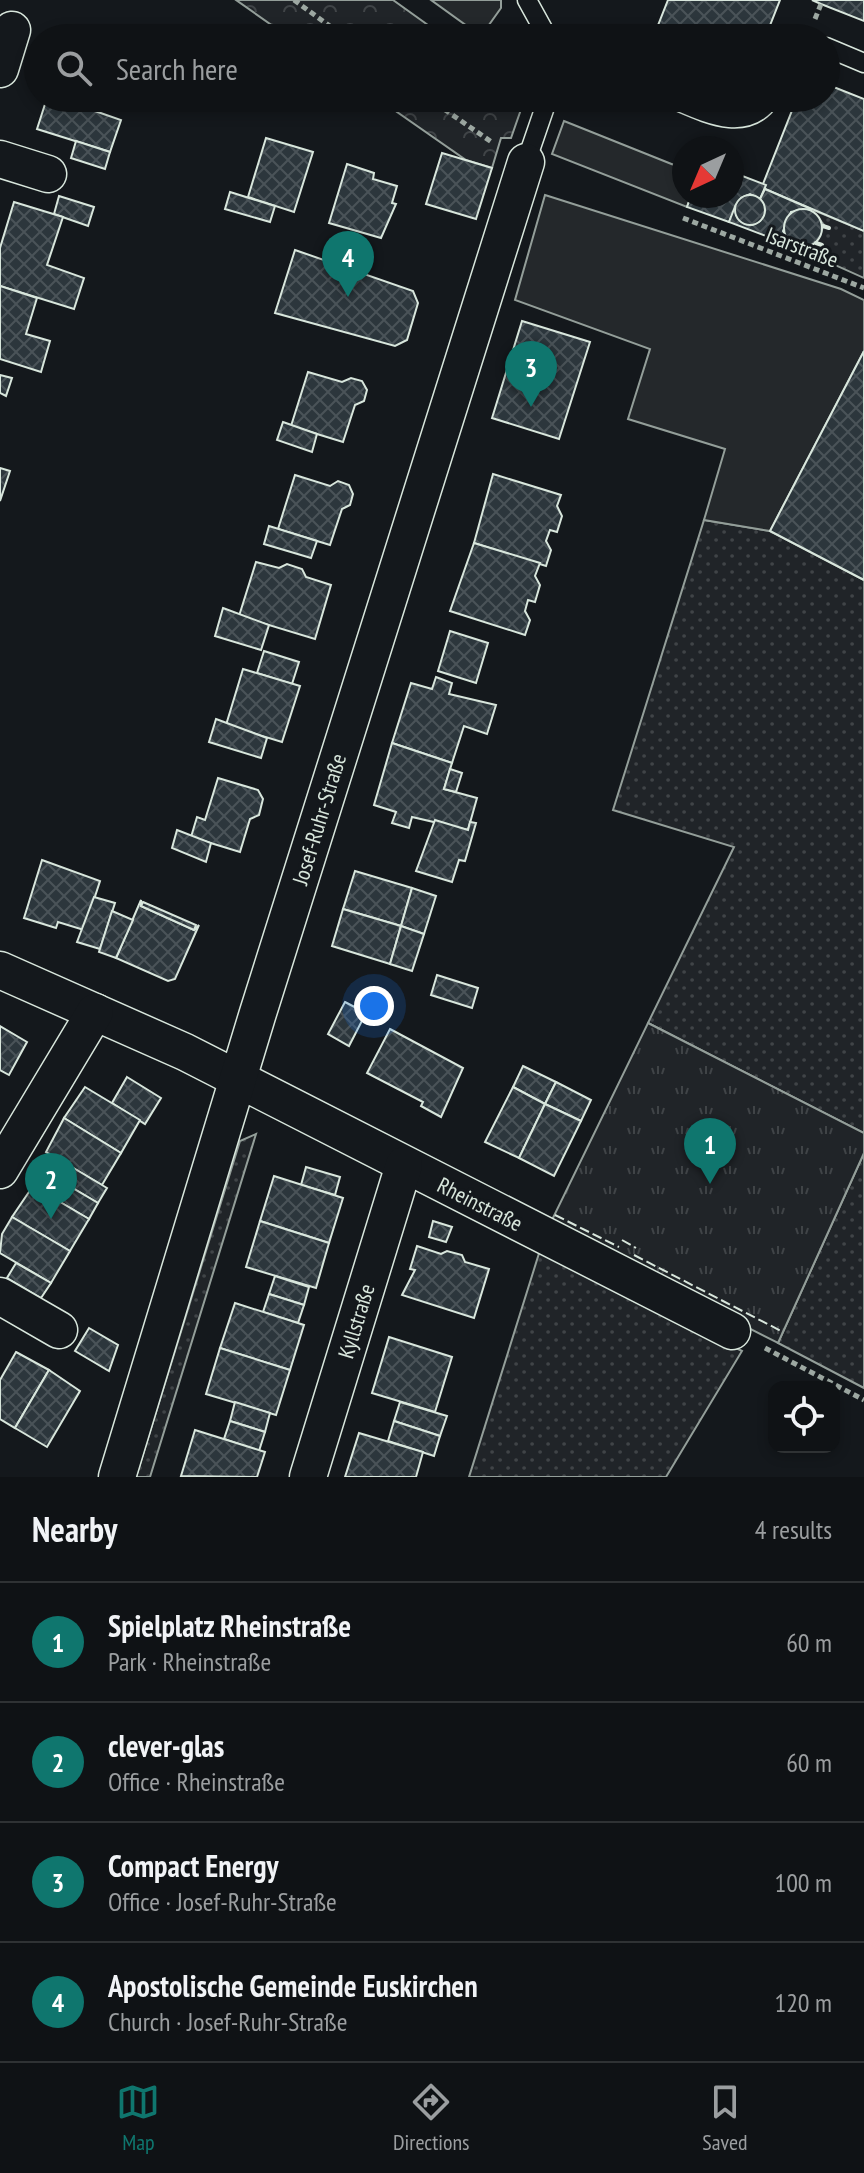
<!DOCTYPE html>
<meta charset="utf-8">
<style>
:root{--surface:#0f1215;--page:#1d2022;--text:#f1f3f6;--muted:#9b9ea0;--line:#2f3234;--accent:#0f766e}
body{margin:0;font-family:"PT Sans Narrow",sans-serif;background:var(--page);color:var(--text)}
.controls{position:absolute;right:24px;bottom:24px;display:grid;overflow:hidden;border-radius:16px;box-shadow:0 4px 12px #0003}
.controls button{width:72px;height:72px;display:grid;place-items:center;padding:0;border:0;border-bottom:2px solid var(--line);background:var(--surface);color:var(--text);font:40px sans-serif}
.compass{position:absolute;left:672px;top:136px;width:72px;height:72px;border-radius:50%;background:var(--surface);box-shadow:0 4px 12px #0003;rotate:224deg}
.you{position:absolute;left:374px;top:1006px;width:28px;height:28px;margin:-20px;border:6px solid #fff;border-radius:50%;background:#1a73e8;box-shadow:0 0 0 12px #1a73e833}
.badge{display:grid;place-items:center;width:52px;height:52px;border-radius:50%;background:var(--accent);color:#fff;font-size:26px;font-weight:700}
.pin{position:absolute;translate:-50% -66px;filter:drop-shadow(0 2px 4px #0008)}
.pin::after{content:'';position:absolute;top:42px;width:28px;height:24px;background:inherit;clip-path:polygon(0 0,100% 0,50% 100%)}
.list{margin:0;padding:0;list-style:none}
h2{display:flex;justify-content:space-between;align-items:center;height:104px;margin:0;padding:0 32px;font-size:34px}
h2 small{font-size:26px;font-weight:400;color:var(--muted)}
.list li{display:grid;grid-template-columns:52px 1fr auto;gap:24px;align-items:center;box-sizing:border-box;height:120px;padding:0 32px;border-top:2px solid var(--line)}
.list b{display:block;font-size:30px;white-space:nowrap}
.list p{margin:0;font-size:26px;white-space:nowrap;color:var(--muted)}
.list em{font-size:26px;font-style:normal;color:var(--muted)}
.icon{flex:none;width:44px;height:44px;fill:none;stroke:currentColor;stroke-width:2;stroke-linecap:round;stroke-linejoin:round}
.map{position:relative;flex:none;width:864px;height:1477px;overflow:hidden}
.search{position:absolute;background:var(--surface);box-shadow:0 4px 12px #0003;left:24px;right:24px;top:24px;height:88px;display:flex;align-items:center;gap:20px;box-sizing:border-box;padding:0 28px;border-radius:44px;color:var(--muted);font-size:30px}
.sheet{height:584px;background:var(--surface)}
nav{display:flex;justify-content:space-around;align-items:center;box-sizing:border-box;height:112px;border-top:2px solid var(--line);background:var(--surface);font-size:22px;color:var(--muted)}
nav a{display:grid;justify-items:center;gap:4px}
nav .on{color:var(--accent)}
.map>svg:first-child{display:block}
.grass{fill:url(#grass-dots);stroke:#939e99;stroke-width:2}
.forest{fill:url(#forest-crowns);stroke:#939e99;stroke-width:2}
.park{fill:url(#park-tufts);stroke:#939e99;stroke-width:2}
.parking{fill:#24282b;stroke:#939e99;stroke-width:2}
.building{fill:url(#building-cross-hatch);stroke:#d8e6dc;stroke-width:2}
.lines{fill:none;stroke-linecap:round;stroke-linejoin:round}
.service-casing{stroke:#d8e6dc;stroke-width:21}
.minor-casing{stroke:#d8e6dc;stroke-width:39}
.path{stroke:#9da8a2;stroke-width:5;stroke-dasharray:6 4;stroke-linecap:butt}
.service{stroke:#14181c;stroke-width:18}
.minor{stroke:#14181c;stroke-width:36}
.fence{stroke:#d8e6dc;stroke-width:2;stroke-dasharray:10 4;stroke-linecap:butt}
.wall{stroke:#d8e6dc;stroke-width:4}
.labels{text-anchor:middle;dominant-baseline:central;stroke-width:6;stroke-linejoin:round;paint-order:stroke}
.street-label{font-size:22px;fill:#d8e6dc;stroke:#14181c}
</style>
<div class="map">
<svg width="864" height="1477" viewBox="0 0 864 1477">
<defs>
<pattern id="grass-dots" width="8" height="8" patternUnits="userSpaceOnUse" patternTransform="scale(2)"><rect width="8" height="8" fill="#202428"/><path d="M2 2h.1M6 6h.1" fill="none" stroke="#404447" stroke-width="1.8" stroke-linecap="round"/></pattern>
<pattern id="forest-crowns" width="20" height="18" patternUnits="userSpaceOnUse" patternTransform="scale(2)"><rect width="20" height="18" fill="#202428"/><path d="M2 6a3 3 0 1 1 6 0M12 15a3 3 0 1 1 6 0" fill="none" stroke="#404447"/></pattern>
<pattern id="park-tufts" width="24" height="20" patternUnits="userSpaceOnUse" patternTransform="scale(2)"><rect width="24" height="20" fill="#202428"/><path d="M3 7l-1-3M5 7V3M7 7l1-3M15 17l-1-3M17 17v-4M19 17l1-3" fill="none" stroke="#404447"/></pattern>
<pattern id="building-cross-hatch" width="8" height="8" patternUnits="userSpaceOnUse" patternTransform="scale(2)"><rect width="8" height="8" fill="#2c363c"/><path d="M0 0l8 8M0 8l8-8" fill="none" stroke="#4a5358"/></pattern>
</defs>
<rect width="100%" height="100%" fill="#14181c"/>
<g class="grass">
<polygon points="811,209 864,231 864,278 795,247 816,243 824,225"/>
<polygon points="704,520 770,531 864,580 864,1133 648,1023 734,847 613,810"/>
<polygon points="256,1134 150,1477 136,1477 240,1141"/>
<polygon points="864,1153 864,1388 778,1343"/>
<polygon points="541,1247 742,1351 666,1477 469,1477"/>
</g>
<g class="forest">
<polygon points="236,0 393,0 446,38 290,38"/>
<polygon points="377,98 525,98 511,138 501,138 492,168 466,160"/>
</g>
<polygon class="park" points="648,1023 864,1133 864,1153 778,1343 549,1226"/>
<g class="parking">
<polygon points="431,0 501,0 501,8 481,36"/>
<polygon points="564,121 684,169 684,196 691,196 687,207 552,154"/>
<polygon points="545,195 841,289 864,300 864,351 770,531 704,520 725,449 628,419 650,349 515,300"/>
</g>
<g class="building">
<polygon points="668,0 780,0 765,38 653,38"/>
<polygon points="812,0 864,0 864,21 821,4"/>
<polygon points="826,84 864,99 864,231 765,189 763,184 797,98 826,98"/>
<polygon points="47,98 99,98 95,111 121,120 110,152 37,129"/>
<polygon points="266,138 313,152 294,212 248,197"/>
<polygon points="76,141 110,152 105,169 71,158"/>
<polygon points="442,153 492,168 476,219 426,204"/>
<polygon points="347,164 374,173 373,179 397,186 392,203 396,204 381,238 329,223"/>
<polygon points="732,172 766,185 760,199 750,194 741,198 729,222 687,207 691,196 732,196"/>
<polygon points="765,189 811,209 791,212 783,231 795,247 729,222 736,204 736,214 741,221 752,225 760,221 765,210 760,199"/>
<polygon points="230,192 275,206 270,222 225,209"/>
<circle cx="750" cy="210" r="15"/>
<polygon points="59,196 94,207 88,226 54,214"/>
<polygon points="14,202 63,217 47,265 84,278 74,309 0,286 0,248"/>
<circle cx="803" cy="228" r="19"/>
<polygon points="295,250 413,291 418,303 407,340 395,346 275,313"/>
<polygon points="0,286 37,298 26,334 50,341 41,372 0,359"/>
<polygon points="522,321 590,342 559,439 492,418"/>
<polygon points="864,351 864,580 770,531"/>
<polygon points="308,372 342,382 351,378 362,381 367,390 364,401 355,405 343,442 291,426"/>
<polygon points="0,375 12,378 6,396 0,393"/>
<polygon points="283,422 317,434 312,452 277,440"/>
<polygon points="0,468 10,471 0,501"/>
<polygon points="493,474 561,495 557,506 562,516 557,532 550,530 546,541 551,550 546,566 474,543"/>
<polygon points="295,475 330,486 338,481 349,485 353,494 350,505 342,509 330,545 278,529"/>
<polygon points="269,526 317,541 311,558 264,544"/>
<polygon points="474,543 540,563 535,576 540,585 535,602 528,600 525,611 530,620 525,635 450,611"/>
<polygon points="256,562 279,568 287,564 302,569 306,577 331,585 315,639 239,616"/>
<polygon points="223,608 269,625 261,650 215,636"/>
<polygon points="450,631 488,643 476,683 438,671"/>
<polygon points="264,651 299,662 292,684 257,673"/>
<polygon points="243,669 300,686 282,742 226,725"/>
<polygon points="436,677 452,683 449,694 496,705 487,734 464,726 452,763 392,743 411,683 432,689"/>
<polygon points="216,719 267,738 261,758 209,742"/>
<polygon points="392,743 452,763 444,789 477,798 468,830 412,817 409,828 392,823 396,812 374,805"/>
<polygon points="450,769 462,773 456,792 444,789"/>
<polygon points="218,778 258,790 263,799 259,815 250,819 240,852 191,837 197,817 205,820"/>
<polygon points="435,820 468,830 470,822 476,823 465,861 459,860 452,882 416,871"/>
<polygon points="177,830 211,843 206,862 172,848"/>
<polygon points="42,860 100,881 84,930 58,922 56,928 24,918"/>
<polygon points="355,871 412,888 401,926 343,909"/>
<polygon points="412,888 436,896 424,934 401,926"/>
<polygon points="94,897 115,903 100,949 77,942"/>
<polygon points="141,900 141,906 194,930 199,925 175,979 168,981 116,958"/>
<polygon points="143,902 196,925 194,930 141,906"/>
<polygon points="343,909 401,926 390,964 332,946"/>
<polygon points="112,911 133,920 116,958 99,952"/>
<polygon points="401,926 424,934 412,971 390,964"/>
<polygon points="437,975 478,988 472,1008 431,995"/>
<polygon points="345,1002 366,1013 349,1046 328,1034"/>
<polygon points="0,1026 27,1042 9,1075 0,1070"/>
<polygon points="390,1029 463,1068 441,1117 421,1106 423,1102 367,1073"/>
<polygon points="523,1066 556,1082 545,1104 513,1087"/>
<polygon points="127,1077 161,1098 145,1124 112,1103"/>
<polygon points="556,1082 591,1100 581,1121 545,1104"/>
<polygon points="85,1087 140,1120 121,1153 64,1118"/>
<polygon points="513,1087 545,1104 519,1158 485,1142"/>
<polygon points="545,1104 581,1121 554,1176 519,1158"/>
<polygon points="64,1118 121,1153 102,1185 46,1152"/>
<polygon points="65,1163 107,1188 98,1203 56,1178"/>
<polygon points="306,1167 340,1177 335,1195 301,1185"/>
<polygon points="274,1176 343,1198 329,1243 260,1221"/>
<polygon points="64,1183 98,1203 89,1219 55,1199"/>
<polygon points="33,1186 89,1219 70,1251 12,1217"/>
<polygon points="12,1217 70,1251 51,1283 0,1253 2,1234"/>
<polygon points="260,1221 329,1243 316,1288 246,1267"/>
<polygon points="433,1221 452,1227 446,1242 429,1237"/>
<polygon points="417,1246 441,1254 447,1251 462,1255 465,1262 489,1269 474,1318 402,1295 415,1270 410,1269"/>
<polygon points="16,1263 51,1283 41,1298 7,1278"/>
<polygon points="275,1276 309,1287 304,1305 269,1294"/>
<polygon points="269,1294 304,1305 298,1323 263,1312"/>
<polygon points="235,1303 304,1325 290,1370 220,1348"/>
<polygon points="89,1328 118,1345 109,1371 75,1351"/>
<polygon points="389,1337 452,1357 435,1412 372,1393"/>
<polygon points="220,1348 290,1370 276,1415 206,1394"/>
<polygon points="16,1352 49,1370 15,1428 0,1419 0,1380"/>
<polygon points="49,1370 80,1391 47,1447 15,1428"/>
<polygon points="235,1402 270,1413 265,1432 230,1421"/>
<polygon points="400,1402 447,1416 440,1436 394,1421"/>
<polygon points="230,1421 265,1432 259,1451 224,1439"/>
<polygon points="394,1421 440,1436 434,1456 388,1441"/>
<polygon points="195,1430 265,1452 257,1477 181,1476"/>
<polygon points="359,1433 423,1452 416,1477 345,1477"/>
</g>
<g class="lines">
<defs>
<g id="service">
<polyline points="527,0 548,38"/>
<polyline points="826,47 864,63"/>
<path d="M670 98C702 111 746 136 771 98"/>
<polyline points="526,162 548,98"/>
</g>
<g id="minor">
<polyline points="0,69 12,30"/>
<polyline points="0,159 48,174"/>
<polyline points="0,970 185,1052 732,1331"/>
<polyline points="0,1170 95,1012"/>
<polyline points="0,1296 59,1330"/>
<polyline points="117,1477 257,1016 526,162"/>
<polyline points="308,1477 404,1165"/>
</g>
</defs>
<use href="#service" class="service-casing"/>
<use href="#minor" class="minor-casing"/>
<g class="path">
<polyline points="294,0 346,38"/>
<polyline points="815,19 821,4"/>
<polyline points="428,98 493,143"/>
<polyline points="683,218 864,288"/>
<polyline points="765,1348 864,1400"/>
</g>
<use href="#service" class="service"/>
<use href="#minor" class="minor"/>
<g class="fence">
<polyline points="555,1215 619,1247"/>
<polyline points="622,1240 636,1248"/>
<polyline points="634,1255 783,1332"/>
</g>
<g class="wall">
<polyline points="823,226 829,228"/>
<polyline points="816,243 822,245"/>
</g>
</g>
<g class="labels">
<g class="street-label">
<text transform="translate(802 247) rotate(21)">Isarstraße</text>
<text transform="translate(319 819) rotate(-73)">Josef-Ruhr-Straße</text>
<text transform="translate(480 1204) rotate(27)">Rheinstraße</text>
<text transform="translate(356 1321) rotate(-73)">Kyllstraße</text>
</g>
</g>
</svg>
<div class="controls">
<button><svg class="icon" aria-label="locate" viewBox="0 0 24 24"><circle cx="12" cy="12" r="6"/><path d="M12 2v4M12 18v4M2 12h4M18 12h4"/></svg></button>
</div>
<svg class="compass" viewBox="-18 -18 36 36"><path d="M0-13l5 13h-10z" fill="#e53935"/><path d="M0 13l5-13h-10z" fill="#9b9ea0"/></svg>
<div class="you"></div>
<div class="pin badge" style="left:710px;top:1184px">1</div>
<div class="pin badge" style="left:51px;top:1219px">2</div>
<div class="pin badge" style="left:531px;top:407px">3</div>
<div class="pin badge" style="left:348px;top:297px">4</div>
<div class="search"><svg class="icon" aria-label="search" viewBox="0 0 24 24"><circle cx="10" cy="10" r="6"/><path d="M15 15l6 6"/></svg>Search here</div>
</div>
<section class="sheet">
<h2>Nearby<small>4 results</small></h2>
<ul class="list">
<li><span class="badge">1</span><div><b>Spielplatz Rheinstraße</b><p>Park · Rheinstraße</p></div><em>60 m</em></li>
<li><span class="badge">2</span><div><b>clever-glas</b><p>Office · Rheinstraße</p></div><em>60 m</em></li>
<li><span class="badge">3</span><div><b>Compact Energy</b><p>Office · Josef-Ruhr-Straße</p></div><em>100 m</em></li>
<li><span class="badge">4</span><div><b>Apostolische Gemeinde Euskirchen</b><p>Church · Josef-Ruhr-Straße</p></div><em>120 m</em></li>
</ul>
</section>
<nav>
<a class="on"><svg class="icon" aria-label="map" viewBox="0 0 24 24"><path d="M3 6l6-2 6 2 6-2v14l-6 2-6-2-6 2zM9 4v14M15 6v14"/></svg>Map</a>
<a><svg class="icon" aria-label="directions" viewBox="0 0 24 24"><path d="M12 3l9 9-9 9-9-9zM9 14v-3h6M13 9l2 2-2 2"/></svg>Directions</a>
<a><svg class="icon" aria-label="saved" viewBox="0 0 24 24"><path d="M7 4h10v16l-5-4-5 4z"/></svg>Saved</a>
</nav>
